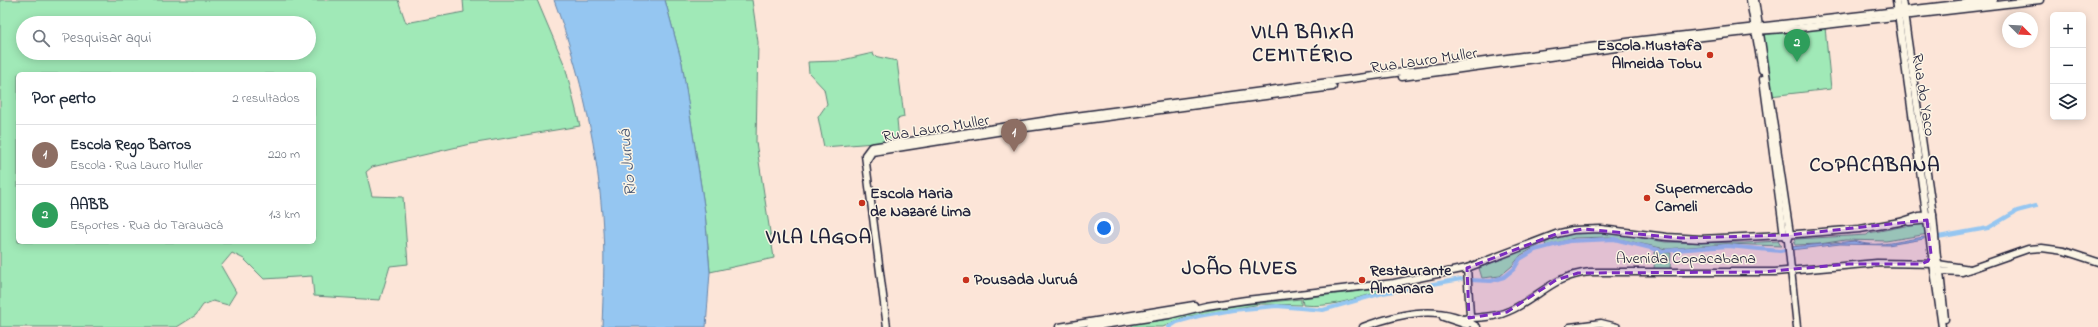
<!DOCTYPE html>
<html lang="pt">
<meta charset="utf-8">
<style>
:root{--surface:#fff;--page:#f6f6f7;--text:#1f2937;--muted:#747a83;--line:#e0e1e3;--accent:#c8321e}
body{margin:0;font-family:"Indie Flower",sans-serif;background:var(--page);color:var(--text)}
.controls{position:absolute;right:12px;top:12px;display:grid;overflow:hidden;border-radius:6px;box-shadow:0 2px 10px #0003}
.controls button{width:36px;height:36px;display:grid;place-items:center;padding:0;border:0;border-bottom:1px solid var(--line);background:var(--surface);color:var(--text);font:20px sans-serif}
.compass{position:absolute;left:2002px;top:12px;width:36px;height:36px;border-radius:50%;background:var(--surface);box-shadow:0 2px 10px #0003;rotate:114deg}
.you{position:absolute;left:1104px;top:228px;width:14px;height:14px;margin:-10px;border:3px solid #fff;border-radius:50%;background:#1a73e8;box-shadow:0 0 0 6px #1a73e833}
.badge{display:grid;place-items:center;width:26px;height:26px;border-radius:50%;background:var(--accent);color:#fff;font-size:13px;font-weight:700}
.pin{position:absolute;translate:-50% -33px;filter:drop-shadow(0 1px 2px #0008)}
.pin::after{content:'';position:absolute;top:21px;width:14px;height:12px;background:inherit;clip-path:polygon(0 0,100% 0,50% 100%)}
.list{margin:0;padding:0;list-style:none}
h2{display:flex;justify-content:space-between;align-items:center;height:52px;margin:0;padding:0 16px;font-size:17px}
h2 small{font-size:13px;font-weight:400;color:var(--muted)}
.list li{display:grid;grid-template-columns:26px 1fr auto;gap:12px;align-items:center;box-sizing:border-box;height:60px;padding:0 16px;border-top:1px solid var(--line)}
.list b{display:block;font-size:15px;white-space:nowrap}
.list p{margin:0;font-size:13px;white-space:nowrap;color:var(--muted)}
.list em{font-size:13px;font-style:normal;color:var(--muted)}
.icon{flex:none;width:22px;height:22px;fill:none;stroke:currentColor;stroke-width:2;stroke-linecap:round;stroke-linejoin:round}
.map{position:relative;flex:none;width:2098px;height:327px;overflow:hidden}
.search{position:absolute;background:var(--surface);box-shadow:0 2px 10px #0003;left:16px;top:16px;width:300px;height:44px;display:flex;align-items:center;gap:10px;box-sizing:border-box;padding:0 14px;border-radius:22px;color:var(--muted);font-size:15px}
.panel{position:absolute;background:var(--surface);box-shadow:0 2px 10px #0003;left:16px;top:72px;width:300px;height:172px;border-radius:6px}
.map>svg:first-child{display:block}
.green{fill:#a0e9b7;stroke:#618679;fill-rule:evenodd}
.water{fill:#95c6f1;stroke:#6784a8}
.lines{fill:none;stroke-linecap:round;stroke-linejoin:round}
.canal{stroke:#95c6f1;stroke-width:4}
.secondary-casing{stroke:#22223b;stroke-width:9}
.secondary{stroke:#fcf5e5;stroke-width:6}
.marked{fill:#7b2cbf;fill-opacity:0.2;stroke:#7b2cbf;stroke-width:3;stroke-dasharray:8 5;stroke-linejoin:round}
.poi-dot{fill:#c8321e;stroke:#fcf5e5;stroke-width:1.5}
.labels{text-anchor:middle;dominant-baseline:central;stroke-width:3;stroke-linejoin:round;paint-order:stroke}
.poi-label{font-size:16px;font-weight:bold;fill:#22223b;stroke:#fcf5e5;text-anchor:start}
.street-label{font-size:16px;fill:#22223b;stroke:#fcf5e5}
.water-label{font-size:17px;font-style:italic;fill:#445372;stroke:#fcf5e5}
.district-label{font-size:20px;font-weight:bold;letter-spacing:1px;fill:#22223b;stroke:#fcf5e5}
</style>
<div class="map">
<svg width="2098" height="327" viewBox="0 0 2098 327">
<rect width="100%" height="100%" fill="#fce5d8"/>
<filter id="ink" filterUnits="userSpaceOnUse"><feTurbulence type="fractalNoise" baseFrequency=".025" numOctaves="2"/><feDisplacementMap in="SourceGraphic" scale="8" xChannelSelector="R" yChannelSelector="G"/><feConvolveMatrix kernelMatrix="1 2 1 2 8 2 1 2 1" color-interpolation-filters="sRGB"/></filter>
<g filter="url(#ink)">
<g class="green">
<path d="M0 0H398L406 23 464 12 463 0H537L565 66 580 126 470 144 372 167 366 172 372 196 403 197 408 264 390 266 380 300 314 296 312 276 264 279 244 259 232 253 221 266 236 292 228 305 213 301 203 305 196 315 177 327H0ZM23 23H309V53H23ZM18 74H314V242H18Z"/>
<polygon points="665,0 752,0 758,42 756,142 774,258 710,272 705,212 682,63"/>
<polygon points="1825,27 1831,89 1770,96 1761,35"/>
<polygon points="873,53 874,56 897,61 904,117 897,119 899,141 824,147 818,117 827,104 824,89 809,73 808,62 838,61"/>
<polygon points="1926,222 1928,234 1886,241 1845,240 1820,244 1795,245 1794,243 1796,239 1867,235 1869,233"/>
<polygon points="1581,232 1620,234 1665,242 1744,243 1778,241 1781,246 1726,244 1666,249 1609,237 1574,238 1546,246 1545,243 1562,235"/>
<polygon points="1539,242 1540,245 1521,255 1512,266 1500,276 1482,278 1479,268"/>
<polygon points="1655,252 1671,253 1670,269 1654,269"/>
<path d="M1378 289 1379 292C1353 299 1330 308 1303 305L1302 298Z"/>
<polygon points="1301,299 1301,305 1261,304 1184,317 1163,327 1132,327 1132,324 1239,305"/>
</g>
<g class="water">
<path d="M554 0H665L682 63 705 212 710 272 706 327H602C603 295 605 262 603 230 599 152 581 73 554 0Z"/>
<path d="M1924 237V239L1888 245 1840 244 1791 250V247L1855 241C1875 249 1903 240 1924 237Z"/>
</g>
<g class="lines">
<g class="canal">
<polyline points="1938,237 1988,228 2017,211 2036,206"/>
<polyline points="1470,280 1491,281 1504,277 1514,269 1520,259 1535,250 1569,241 1614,239 1663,251 1728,246 1780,251 1790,249"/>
<polyline points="1169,327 1177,322 1199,316 1233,310 1277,306 1323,310 1383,293 1461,279"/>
</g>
<defs>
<g id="secondary">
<polyline points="1750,0 1762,70"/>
<polyline points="1755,0 1790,234 1788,241 1797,327"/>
<polyline points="1896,0 1942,327"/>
<polyline points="1902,0 1933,215 1937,257 1940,272 1945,319"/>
<polyline points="1402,77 1660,42 1755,31 1799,28 2040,0"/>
<polyline points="1763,79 1784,235 1786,238"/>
<polyline points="867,160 872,152 1003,131 1333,87"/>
<polyline points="1909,222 1930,220"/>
<polyline points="1938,271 1962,272 2028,249 2042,248 2064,251 2098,262"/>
<polyline points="1443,317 1467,325"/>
<path d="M1463 319C1478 317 1495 318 1509 311 1541 297 1551 276 1590 272H1775L1877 263 1938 264 1970 269"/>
<polyline points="1464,324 1470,315 1467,268"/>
<polyline points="887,327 865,155 871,147 1068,117 1642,40 1994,0"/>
<polyline points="1059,327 1194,305"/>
<polyline points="1090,327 1169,315 1206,306 1246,300 1394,283 1467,268 1556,234 1573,230 1601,229 1667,237 1701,239 1784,235 1860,229 1900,222 1919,216 1933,215"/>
<path d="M1363 327C1400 313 1442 303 1477 327"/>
<polyline points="1570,327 1601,323 1617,327"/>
</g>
</defs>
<use href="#secondary" class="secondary-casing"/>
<use href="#secondary" class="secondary"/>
</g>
</g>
<path class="marked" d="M1927 220 1931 254 1928 261 1921 264H1849L1762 272 1578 273 1556 280 1507 312 1469 318 1467 268 1556 234 1583 229 1681 238 1789 235Z"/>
<g class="poi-dot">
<circle cx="1710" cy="55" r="4"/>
<circle cx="1647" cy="198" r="4"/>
<circle cx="862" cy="203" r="4"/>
<circle cx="966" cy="280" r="4"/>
<circle cx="1362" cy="280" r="4"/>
</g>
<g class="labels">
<g class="poi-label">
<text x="1702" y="46" text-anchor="end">Escola Mustafa<tspan x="1702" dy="18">Almeida Tobu</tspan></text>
<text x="1655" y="189">Supermercado<tspan x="1655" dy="18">Cameli</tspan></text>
<text x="870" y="194">Escola Maria<tspan x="870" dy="18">de Nazaré Lima</tspan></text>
<text x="1370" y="271">Restaurante<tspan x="1370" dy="18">Almanara</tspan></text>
<text x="974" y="280">Pousada Juruá</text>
</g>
<g class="street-label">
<text transform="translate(1424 61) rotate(-8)">Rua Lauro Muller</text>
<text transform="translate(1923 95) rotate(81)">Rua do Yaco</text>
<text transform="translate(936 129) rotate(-9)">Rua Lauro Muller</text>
<text x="1686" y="259">Avenida Copacabana</text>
</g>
<g class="water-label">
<text transform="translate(628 163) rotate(-95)">Rio Juruá</text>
</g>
<g class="district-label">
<text x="1303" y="33">VILA BAIXA<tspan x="1303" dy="23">CEMITÉRIO</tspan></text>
<text x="1875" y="166">COPACABANA</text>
<text x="819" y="238">VILA LAGOA</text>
<text x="1240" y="269">JOÃO ALVES</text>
</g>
</g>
</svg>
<div class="controls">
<button>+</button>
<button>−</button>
<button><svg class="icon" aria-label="layers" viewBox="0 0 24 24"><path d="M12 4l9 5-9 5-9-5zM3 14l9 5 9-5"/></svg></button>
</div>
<svg class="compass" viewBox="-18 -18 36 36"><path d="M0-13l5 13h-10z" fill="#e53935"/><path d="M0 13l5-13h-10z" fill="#747a83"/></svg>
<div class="you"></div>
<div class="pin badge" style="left:1014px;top:152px;background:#8d6e63">1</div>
<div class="pin badge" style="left:1797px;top:62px;background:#2e9e5b">2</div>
<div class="search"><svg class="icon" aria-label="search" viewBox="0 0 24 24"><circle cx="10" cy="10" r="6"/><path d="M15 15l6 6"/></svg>Pesquisar aqui</div>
<section class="panel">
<h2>Por perto<small>2 resultados</small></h2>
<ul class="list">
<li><span class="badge" style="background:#8d6e63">1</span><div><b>Escola Rego Barros</b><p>Escola · Rua Lauro Muller</p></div><em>220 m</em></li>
<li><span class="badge" style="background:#2e9e5b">2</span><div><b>AABB</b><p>Esportes · Rua do Tarauacá</p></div><em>1.3 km</em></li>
</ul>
</section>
</div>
